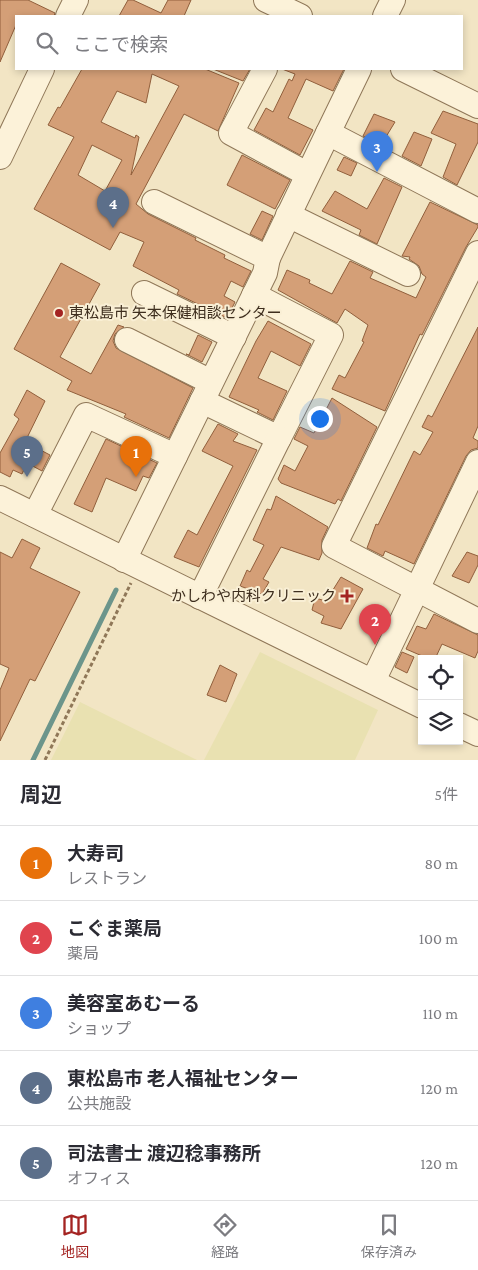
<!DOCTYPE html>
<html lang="ja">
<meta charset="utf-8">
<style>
:root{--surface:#fff;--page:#f7f7f7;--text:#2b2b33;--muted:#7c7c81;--line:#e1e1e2;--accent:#a42422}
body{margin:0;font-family:"Crimson Pro","Noto Sans JP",serif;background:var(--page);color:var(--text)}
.controls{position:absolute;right:15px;bottom:15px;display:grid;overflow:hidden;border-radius:0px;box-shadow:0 2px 8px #0003}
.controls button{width:45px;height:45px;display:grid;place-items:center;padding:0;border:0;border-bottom:1px solid var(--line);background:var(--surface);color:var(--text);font:25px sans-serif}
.you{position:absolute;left:319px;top:418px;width:18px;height:18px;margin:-12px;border:4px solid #fff;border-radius:50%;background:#1a73e8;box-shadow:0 0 0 8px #1a73e833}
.badge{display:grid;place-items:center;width:32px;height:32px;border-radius:50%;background:var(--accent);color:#fff;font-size:16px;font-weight:700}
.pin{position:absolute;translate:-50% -41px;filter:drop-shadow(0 1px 2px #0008)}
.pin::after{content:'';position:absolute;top:26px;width:18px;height:15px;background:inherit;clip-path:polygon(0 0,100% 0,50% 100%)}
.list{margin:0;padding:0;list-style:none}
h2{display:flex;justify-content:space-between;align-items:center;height:65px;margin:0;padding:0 20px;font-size:21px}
h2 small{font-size:16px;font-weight:400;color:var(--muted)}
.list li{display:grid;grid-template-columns:32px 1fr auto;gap:15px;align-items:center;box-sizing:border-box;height:75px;padding:0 20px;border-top:1px solid var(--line)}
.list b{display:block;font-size:19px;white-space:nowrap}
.list p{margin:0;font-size:16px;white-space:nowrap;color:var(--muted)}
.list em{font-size:16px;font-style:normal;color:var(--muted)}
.icon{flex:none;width:28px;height:28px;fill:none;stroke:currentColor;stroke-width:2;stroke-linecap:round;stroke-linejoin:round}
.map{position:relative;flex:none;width:478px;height:760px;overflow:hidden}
.search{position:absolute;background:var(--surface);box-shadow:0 2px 8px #0003;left:15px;right:15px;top:15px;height:55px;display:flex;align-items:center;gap:12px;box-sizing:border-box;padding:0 18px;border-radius:0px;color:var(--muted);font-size:19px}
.sheet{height:440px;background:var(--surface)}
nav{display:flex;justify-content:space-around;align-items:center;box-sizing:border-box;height:70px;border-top:1px solid var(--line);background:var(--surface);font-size:14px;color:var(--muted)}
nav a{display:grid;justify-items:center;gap:2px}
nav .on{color:var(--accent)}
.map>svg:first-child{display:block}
.farmland{fill:#e9e1b1}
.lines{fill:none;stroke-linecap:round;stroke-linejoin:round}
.stream{stroke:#6c958b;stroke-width:5}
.building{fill:#d49f77;stroke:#915f3c;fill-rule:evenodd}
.minor-casing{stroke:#8f7758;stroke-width:26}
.path{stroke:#8f7758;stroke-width:3;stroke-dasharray:4 2.5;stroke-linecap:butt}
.minor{stroke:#fcf2d9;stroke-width:24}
.poi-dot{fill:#a42422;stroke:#f9efd5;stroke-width:2}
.labels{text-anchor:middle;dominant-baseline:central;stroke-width:4;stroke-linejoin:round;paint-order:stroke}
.poi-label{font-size:15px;fill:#3e2e1e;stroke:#f9efd5;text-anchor:start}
</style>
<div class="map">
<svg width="478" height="760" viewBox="0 0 478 760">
<rect width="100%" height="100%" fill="#f2e5c4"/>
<g class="farmland">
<polygon points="260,652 378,710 355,760 204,760"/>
<polygon points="80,702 197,760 51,760"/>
</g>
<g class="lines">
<polyline class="stream" points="33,760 116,590"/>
</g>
<g class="building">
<polygon points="0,0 28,0 55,13 54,16 16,16 16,25 0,62"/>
<polygon points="128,0 133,0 161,13 168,0 191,0 184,16 119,16"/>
<path d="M82 69H205L239 83 218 131 184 114 136 204 148 214 196 238 195 240 225 255 224 258 251 271 243 287 231 281 224 296 235 302 227 318 177 294 179 290 133 266 144 242 120 232 110 250 34 209 74 137 48 125 58 107 60 108ZM152 74 179 86 131 175 139 137 136 135 135 138 101 122 117 91 146 103ZM92 145 122 160 105 191 78 175Z"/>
<polygon points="213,69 250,69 243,81"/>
<polygon points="282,69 344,69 333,91 306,79 288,118 313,130 300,155 254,130 266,108 273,112 289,79 292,81 295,74"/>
<polygon points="443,111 478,124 478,142 457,185 443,177 456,144 431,133"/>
<polygon points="374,114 395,122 381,145 363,136"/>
<polygon points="414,132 432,139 421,166 402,156"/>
<polygon points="242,155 290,180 275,209 227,185"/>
<polygon points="344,157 357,163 351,176 337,170"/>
<polygon points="384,178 402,187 377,244 359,235 361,230 322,211 335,191 367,209"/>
<polygon points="430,202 478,225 478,227 466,247 422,335 420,334 385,411 332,389 339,375 345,378 364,342 362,341 368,325 345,309 337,323 278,290 287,270 310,280 309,283 332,294 350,261 373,272 370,278 416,298 426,277 422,274 419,266 409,259 410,257 402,256"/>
<polygon points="262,211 273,216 262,240 250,234"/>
<polygon points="61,263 100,284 60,357 91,374 118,325 124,327 115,334 113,341 116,348 193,388 169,438 124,417 126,414 67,390 72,381 14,349"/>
<polygon points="268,321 311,344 300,366 271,351 258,378 287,391 273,420 257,412 259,410 229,397 256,341"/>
<polygon points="478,327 478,426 473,438 478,441 478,448 471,450 466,456 414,564 385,551 383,556 367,548 376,524 378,525 414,451 420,455 433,432 422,427 428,415 432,417"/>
<polygon points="198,335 212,342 202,362 186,354 189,355"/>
<polygon points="27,390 45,401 25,442 50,455 42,471 27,463 22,474 13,470 10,477 0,472 0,453 19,419 14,415"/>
<polygon points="332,398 377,427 341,501 338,499 335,504 281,483 278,479 284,465 295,471 308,446 294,439 300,427 314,433"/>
<polygon points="218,424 238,434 233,441 257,450 199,567 174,557 188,530 197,535 233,466 202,451"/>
<polygon points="106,439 157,463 149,478 143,476 136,491 106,478 92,512 74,504"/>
<polygon points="276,496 328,527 322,540 322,553 319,560 281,547 263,579 269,582 262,594 240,586 247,570 250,572 264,545 253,540 267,509 271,510"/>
<polygon points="22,539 40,548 30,568 80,592 35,681 30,679 0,741 0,690 9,668 0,664 0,552 12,558"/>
<polygon points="467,552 478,556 478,565 469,583 452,576"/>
<polygon points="341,577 363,589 341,629 321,623 324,616 312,610 315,598 326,601"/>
<polygon points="434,614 478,635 478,651 475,658 442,644 435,659 429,659 406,649 417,626 426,629"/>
<polygon points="402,652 414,657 407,673 395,667"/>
<polygon points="220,665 237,674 226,702 207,695"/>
</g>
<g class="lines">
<defs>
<g id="minor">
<polyline points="266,0 300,16"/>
<polyline points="68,16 76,0"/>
<polyline points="385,16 393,0"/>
<polyline points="265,69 231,133 307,174"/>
<polyline points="403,69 478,106"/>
<polyline points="328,133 359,69"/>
<polyline points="0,157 42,69"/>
<polyline points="288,215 408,274"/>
<polyline points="478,253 334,546 478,621"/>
<polyline points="268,258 328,133 478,211"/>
<polyline points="144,293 234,337"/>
<polyline points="127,340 211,382"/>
<polyline points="202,401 279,438 331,335 254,295"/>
<polyline points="0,498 422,706"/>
<polyline points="35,515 86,415 175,456"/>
<polyline points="124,560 265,273 268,258 154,202"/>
<polyline points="200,597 279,438"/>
<polyline points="373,681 478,462"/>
<polyline points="459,725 478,734"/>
</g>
</defs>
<use href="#minor" class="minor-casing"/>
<polyline class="path" points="45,760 131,583"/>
<use href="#minor" class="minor"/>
</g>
<g class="poi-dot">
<circle cx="59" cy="313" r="5"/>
<path d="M344.5 588.5h5v5h5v5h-5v5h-5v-5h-5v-5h5z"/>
</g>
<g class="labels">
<g class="poi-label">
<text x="69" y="313">東松島市 矢本保健相談センター</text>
<text x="336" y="596" text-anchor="end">かしわや内科クリニック</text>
</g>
</g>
</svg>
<div class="controls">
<button><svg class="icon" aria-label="locate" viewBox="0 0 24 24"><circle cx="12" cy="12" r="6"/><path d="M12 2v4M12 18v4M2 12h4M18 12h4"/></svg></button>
<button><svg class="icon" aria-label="layers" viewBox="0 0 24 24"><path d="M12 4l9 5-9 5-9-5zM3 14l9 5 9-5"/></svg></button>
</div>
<div class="you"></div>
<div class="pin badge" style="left:136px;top:477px;background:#e8710a">1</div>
<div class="pin badge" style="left:375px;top:645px;background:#e0444e">2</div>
<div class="pin badge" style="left:377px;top:172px;background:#3f7fe0">3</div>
<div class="pin badge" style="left:113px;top:228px;background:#5c6f8a">4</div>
<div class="pin badge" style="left:27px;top:477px;background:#5c6f8a">5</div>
<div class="search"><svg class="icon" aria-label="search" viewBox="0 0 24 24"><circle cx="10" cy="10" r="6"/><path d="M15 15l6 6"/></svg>ここで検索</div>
</div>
<section class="sheet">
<h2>周辺<small>5件</small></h2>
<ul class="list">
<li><span class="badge" style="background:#e8710a">1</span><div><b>大寿司</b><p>レストラン</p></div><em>80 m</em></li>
<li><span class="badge" style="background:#e0444e">2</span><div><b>こぐま薬局</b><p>薬局</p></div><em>100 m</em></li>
<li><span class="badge" style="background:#3f7fe0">3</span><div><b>美容室あむーる</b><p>ショップ</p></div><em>110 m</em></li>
<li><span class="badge" style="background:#5c6f8a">4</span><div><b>東松島市 老人福祉センター</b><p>公共施設</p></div><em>120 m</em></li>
<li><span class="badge" style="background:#5c6f8a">5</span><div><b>司法書士 渡辺稔事務所</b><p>オフィス</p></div><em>120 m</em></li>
</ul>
</section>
<nav>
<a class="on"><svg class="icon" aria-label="map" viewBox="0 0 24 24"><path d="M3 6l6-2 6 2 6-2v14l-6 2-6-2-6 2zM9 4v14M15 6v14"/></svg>地図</a>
<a><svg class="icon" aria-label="directions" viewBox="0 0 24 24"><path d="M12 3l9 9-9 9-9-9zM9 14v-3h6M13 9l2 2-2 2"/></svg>経路</a>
<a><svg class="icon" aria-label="saved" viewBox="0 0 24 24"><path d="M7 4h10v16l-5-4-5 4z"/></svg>保存済み</a>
</nav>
